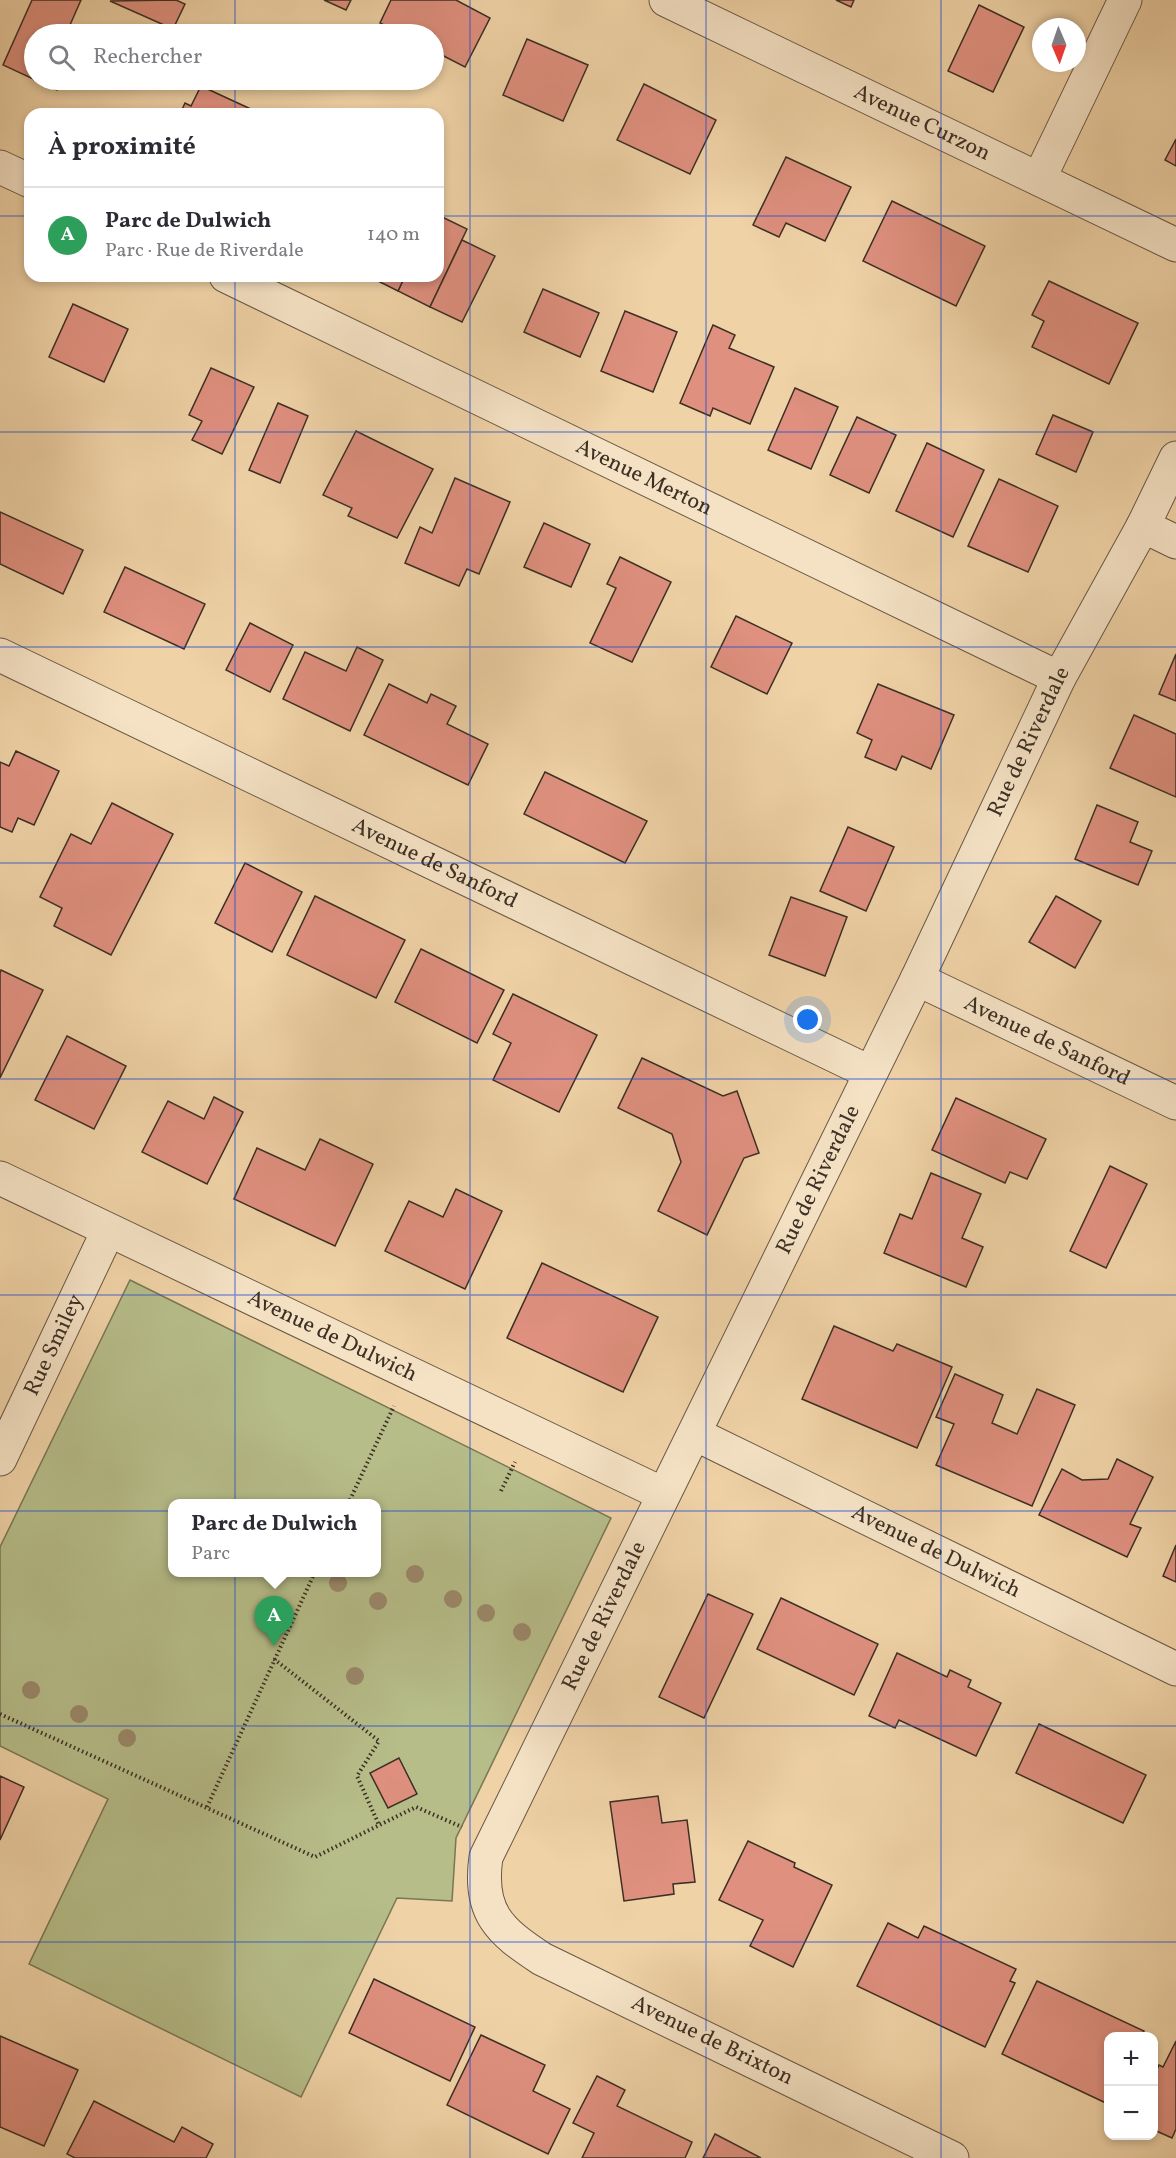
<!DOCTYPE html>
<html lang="fr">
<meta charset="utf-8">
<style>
:root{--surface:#fff;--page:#f2f2f3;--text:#2b2b33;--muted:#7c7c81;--line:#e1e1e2;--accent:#8f2418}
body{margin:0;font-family:Vollkorn,serif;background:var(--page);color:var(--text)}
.controls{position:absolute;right:18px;bottom:18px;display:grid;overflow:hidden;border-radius:12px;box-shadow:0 3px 9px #0003}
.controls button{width:54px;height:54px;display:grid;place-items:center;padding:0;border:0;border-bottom:2px solid var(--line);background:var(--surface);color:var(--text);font:30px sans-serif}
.compass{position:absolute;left:1032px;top:18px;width:54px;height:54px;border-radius:50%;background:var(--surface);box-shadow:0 3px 9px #0003;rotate:178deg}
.you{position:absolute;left:808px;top:1020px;width:21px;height:21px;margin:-15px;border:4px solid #fff;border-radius:50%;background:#1a73e8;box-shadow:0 0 0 9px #1a73e833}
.badge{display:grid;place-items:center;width:39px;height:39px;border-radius:50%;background:var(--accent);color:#fff;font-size:20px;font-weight:700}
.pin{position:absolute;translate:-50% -50px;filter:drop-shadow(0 2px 3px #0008)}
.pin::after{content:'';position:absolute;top:32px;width:21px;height:18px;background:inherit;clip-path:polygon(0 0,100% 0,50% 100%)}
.popup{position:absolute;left:168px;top:1499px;width:213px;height:78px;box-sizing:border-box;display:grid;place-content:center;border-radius:12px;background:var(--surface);filter:drop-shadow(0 2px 4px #0005);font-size:20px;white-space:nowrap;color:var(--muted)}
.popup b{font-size:22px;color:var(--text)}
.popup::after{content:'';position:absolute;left:50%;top:100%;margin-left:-12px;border:12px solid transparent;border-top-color:var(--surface)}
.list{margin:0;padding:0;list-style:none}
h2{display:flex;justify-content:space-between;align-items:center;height:78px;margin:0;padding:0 24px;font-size:26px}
h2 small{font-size:20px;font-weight:400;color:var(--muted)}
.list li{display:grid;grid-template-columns:39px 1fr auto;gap:18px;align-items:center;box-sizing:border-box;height:96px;padding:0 24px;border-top:2px solid var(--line)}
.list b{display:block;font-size:22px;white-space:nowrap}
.list p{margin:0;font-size:20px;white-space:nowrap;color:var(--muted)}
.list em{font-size:20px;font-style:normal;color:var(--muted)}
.icon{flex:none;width:33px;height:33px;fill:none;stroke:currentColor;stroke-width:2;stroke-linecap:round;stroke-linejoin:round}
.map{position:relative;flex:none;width:1176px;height:2158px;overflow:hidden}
.search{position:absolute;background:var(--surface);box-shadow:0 3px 9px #0003;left:24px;top:24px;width:420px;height:66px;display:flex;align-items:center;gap:15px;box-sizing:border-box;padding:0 21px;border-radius:33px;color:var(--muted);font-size:22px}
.panel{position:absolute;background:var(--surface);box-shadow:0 3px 9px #0003;left:24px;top:108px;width:420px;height:174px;border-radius:18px}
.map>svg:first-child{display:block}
.green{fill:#b6bd89;stroke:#797656;stroke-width:1.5;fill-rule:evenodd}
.building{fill:#df907f;stroke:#3c2f24;stroke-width:1.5}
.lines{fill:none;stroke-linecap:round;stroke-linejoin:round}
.minor-casing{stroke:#695844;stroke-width:35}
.path{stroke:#3c2f24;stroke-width:4;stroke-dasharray:1.5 3;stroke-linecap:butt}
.minor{stroke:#f5e2c5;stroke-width:33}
.tree{fill:#9a886a}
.grid{fill:none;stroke:#1d4ed8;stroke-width:1.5;stroke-opacity:0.55}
.labels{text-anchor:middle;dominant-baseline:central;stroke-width:5;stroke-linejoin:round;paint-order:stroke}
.street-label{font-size:22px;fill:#3c2f24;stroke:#f5e2c5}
</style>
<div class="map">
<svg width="1176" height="2158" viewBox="0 0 1176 2158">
<rect width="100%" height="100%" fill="#efd2a6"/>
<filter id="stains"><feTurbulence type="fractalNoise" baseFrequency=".00333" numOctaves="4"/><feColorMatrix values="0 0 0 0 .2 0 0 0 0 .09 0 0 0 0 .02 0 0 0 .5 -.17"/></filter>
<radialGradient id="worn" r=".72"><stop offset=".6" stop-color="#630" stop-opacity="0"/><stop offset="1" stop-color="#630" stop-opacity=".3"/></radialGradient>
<path class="green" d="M130 1280 611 1518 456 1838 452 1901 397 1898 301 2097 29 1964 108 1799 0 1746V1547ZM172 1504H376V1572H172Z"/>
<g class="building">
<polygon points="32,0 81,0 66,34 34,34 34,80 62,80 57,90 3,65"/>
<polygon points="176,0 185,4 173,29 110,1"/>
<polygon points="324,0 351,0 346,10"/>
<polygon points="391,0 456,0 490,18 465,67 434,51 434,34 402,34 380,23"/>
<polygon points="836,0 854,0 851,7"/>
<polygon points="979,5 1024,27 993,92 948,71"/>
<polygon points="527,39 588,65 563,121 503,95"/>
<polygon points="644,84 716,120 690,174 617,140"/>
<polygon points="201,86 255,111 254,114 180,114 185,103 191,106"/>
<polygon points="1176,139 1176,166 1165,160"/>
<polygon points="786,157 851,187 825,241 786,223 779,237 753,225"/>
<polygon points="892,201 985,246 956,306 863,261"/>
<polygon points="438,215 467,229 430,307 398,291 405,276 438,276"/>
<polygon points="462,240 495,256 462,322 430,307"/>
<polygon points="368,276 405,276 398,291"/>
<polygon points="1049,281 1138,323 1109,384 1032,347 1044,321 1032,315"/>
<polygon points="543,289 599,313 580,357 524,332"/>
<polygon points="73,304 128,329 104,382 49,357"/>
<polygon points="625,311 677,332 653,392 601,371"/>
<polygon points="713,325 735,335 729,348 774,367 750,424 713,408 710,416 680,403"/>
<polygon points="211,368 254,387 222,454 192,440 202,421 189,415"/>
<polygon points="795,388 838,407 811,469 768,450"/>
<polygon points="278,403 308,416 280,483 249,470"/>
<polygon points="1053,415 1093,432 1076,472 1036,454"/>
<polygon points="857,417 896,435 869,493 830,475"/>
<polygon points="356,431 433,469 397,538 348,516 352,508 323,495"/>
<polygon points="927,443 984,470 953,537 896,511"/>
<polygon points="455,478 510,502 479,574 467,569 459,586 405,563 420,527 432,533"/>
<polygon points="999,479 1058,506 1028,572 968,546"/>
<polygon points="0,512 83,550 63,594 0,564"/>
<polygon points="544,523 590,544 571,587 524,567"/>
<polygon points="620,557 671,582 632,662 590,643 616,588 607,584"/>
<polygon points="125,567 205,604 184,649 104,612"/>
<polygon points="736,616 792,643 767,694 711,667"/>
<polygon points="250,623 293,645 270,692 226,670"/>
<polygon points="357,647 383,660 350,731 283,699 305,652 346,671"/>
<polygon points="1176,654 1176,701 1159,694"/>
<polygon points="389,684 427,703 431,694 456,706 447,724 488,744 468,785 364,735"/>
<polygon points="878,684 954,715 931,769 902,756 896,770 865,757 872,740 857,733"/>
<polygon points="1134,715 1176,734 1176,797 1110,768"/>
<polygon points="16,751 59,771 34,825 18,818 12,832 0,827 0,762 9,766"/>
<polygon points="545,772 647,821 625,863 524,814"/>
<polygon points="112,803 173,834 111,955 54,926 62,908 40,897 71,834 91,844"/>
<polygon points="1097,805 1138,822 1130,842 1152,851 1138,885 1075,859"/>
<polygon points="848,827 894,847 866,911 820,891"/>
<polygon points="245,863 302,892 272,952 215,923"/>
<polygon points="315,896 405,940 376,998 287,955"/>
<polygon points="1056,896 1101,921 1075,968 1029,942"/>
<polygon points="791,897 847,917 825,976 769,955"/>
<polygon points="421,949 504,990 477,1043 395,1002"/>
<polygon points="1,970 43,990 0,1078 0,973"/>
<polygon points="513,994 597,1035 559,1112 493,1080 511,1043 493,1034"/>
<polygon points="67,1036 126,1066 94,1129 35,1100"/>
<polygon points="642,1058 723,1096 737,1091 759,1153 744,1158 707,1235 658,1211 681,1162 672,1134 618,1108"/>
<polygon points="214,1097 243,1112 207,1184 142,1152 168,1101 204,1119"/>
<polygon points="956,1098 1046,1139 1027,1179 1010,1172 1005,1183 932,1150"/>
<polygon points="320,1139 373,1164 335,1246 234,1199 257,1148 305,1170"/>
<polygon points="1110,1166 1147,1184 1106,1268 1070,1251"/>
<polygon points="931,1173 981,1194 962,1238 983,1247 966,1287 884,1253 900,1214 912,1219"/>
<polygon points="456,1189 502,1211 465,1289 385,1251 409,1201 443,1217"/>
<polygon points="542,1263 658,1317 623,1392 507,1338"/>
<polygon points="834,1326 893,1351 897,1344 952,1367 917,1448 802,1399"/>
<polygon points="955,1374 1003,1395 992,1423 1017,1434 1037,1389 1075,1405 1032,1506 936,1465 954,1424 936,1417"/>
<polygon points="1117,1459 1153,1477 1130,1524 1141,1528 1127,1557 1039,1515 1062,1469 1082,1480 1108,1479"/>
<polygon points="1176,1545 1176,1582 1163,1576"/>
<polygon points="708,1594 753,1614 704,1718 659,1697"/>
<polygon points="781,1598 878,1644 854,1695 757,1649"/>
<polygon points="897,1653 947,1677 950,1670 971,1680 968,1687 1001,1703 976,1756 899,1720 895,1728 869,1716"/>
<polygon points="1039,1724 1146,1775 1123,1823 1016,1773"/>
<polygon points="399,1758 417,1794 388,1808 370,1773"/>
<polygon points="0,1776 24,1787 0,1840"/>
<polygon points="658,1796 662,1823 687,1820 695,1882 673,1884 674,1894 624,1901 610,1802"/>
<polygon points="748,1841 795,1863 794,1867 832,1885 793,1967 750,1946 763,1920 719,1900"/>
<polygon points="888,1923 918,1938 924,1926 1016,1969 1010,1981 1015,1983 985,2047 857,1986"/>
<polygon points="374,1979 475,2027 450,2081 349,2033"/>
<polygon points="1037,1981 1144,2031 1141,2036 1108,2036 1108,2104 1002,2054"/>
<polygon points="481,2035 545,2065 533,2091 570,2109 548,2154 447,2105"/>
<polygon points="0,2036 78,2070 44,2146 0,2127"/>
<polygon points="1176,2041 1176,2129 1172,2138 1154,2130 1154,2076 1159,2065 1163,2067"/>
<polygon points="597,2076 625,2090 617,2106 692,2142 685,2158 582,2158 594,2133 573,2123"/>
<polygon points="94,2101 174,2142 182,2127 213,2144 206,2158 75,2158 67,2154"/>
<polygon points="715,2134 761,2158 703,2158"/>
</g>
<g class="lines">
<defs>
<g id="minor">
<path id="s1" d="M666 0 1176 245"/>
<polyline points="0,167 30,181"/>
<polyline points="1039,179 1125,0"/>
<path id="s2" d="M226 276 1059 678"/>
<polyline points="1143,526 1176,542"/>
<path id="s3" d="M0 655 869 1072"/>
<path id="s4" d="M917 979 1176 1103"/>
<path id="s5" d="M0 1178 663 1494"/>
<path id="s6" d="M695 1434 1176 1669"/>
<path id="s7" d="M0 1459 108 1231"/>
<path id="s8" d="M952 2158 542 1959C499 1931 478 1912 486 1857L917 979 1059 678 1143 526 1176 458"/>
</g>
</defs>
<use href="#minor" class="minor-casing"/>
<g class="path">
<polyline points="501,1491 515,1462"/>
<polyline points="348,1504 394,1406"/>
<polyline points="274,1659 379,1741 357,1776 379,1825"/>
<polyline points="0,1714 315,1857 416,1807 462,1827"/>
<polyline points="207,1807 315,1572"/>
</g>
<use href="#minor" class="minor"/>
</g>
<g class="tree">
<circle cx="415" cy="1574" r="9"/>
<circle cx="338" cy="1583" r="9"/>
<circle cx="453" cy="1599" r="9"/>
<circle cx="378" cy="1601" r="9"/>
<circle cx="486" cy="1613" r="9"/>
<circle cx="522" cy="1632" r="9"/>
<circle cx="355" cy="1676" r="9"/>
<circle cx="31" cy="1690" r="9"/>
<circle cx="79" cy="1714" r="9"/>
<circle cx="127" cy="1738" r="9"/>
</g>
<path class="grid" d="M235 0V34M470 0V2158M706 0V2158M941 0V2158M235 80V114M0 216H30M438 216H1176M235 276V2158M0 432H1176M0 647H1176M0 863H1176M0 1079H1176M0 1295H1176M0 1511H1176M0 1726H1176M0 1942H1176"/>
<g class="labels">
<g class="street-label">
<text stroke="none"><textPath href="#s1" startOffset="284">Avenue Curzon</textPath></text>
<text stroke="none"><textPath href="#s2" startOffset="464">Avenue Merton</textPath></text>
<text stroke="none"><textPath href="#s8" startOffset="1822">Rue de Riverdale</textPath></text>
<text stroke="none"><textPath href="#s3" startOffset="482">Avenue de Sanford</textPath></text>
<text stroke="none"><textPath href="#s4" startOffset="144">Avenue de Sanford</textPath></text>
<text stroke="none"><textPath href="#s8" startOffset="1336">Rue de Riverdale</textPath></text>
<text stroke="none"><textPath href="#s5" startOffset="368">Avenue de Dulwich</textPath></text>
<text stroke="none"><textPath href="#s7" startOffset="126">Rue Smiley</textPath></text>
<text stroke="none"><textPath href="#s6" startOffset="268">Avenue de Dulwich</textPath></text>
<text stroke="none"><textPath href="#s8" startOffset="850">Rue de Riverdale</textPath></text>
<text transform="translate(712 2041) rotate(26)">Avenue de Brixton</text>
</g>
</g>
<rect width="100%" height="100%" filter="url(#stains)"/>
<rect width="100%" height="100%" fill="url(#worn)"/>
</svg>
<div class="controls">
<button>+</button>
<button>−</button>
</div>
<svg class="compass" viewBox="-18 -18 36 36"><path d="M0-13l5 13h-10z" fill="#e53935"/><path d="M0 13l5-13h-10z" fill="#7c7c81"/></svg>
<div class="you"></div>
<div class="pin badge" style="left:274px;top:1646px;background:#2e9e5b">A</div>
<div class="popup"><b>Parc de Dulwich</b>Parc</div>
<div class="search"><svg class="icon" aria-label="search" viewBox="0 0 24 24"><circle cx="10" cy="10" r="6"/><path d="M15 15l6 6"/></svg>Rechercher</div>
<section class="panel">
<h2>À proximité<small></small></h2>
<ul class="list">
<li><span class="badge" style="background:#2e9e5b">A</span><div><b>Parc de Dulwich</b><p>Parc · Rue de Riverdale</p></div><em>140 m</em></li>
</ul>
</section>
</div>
